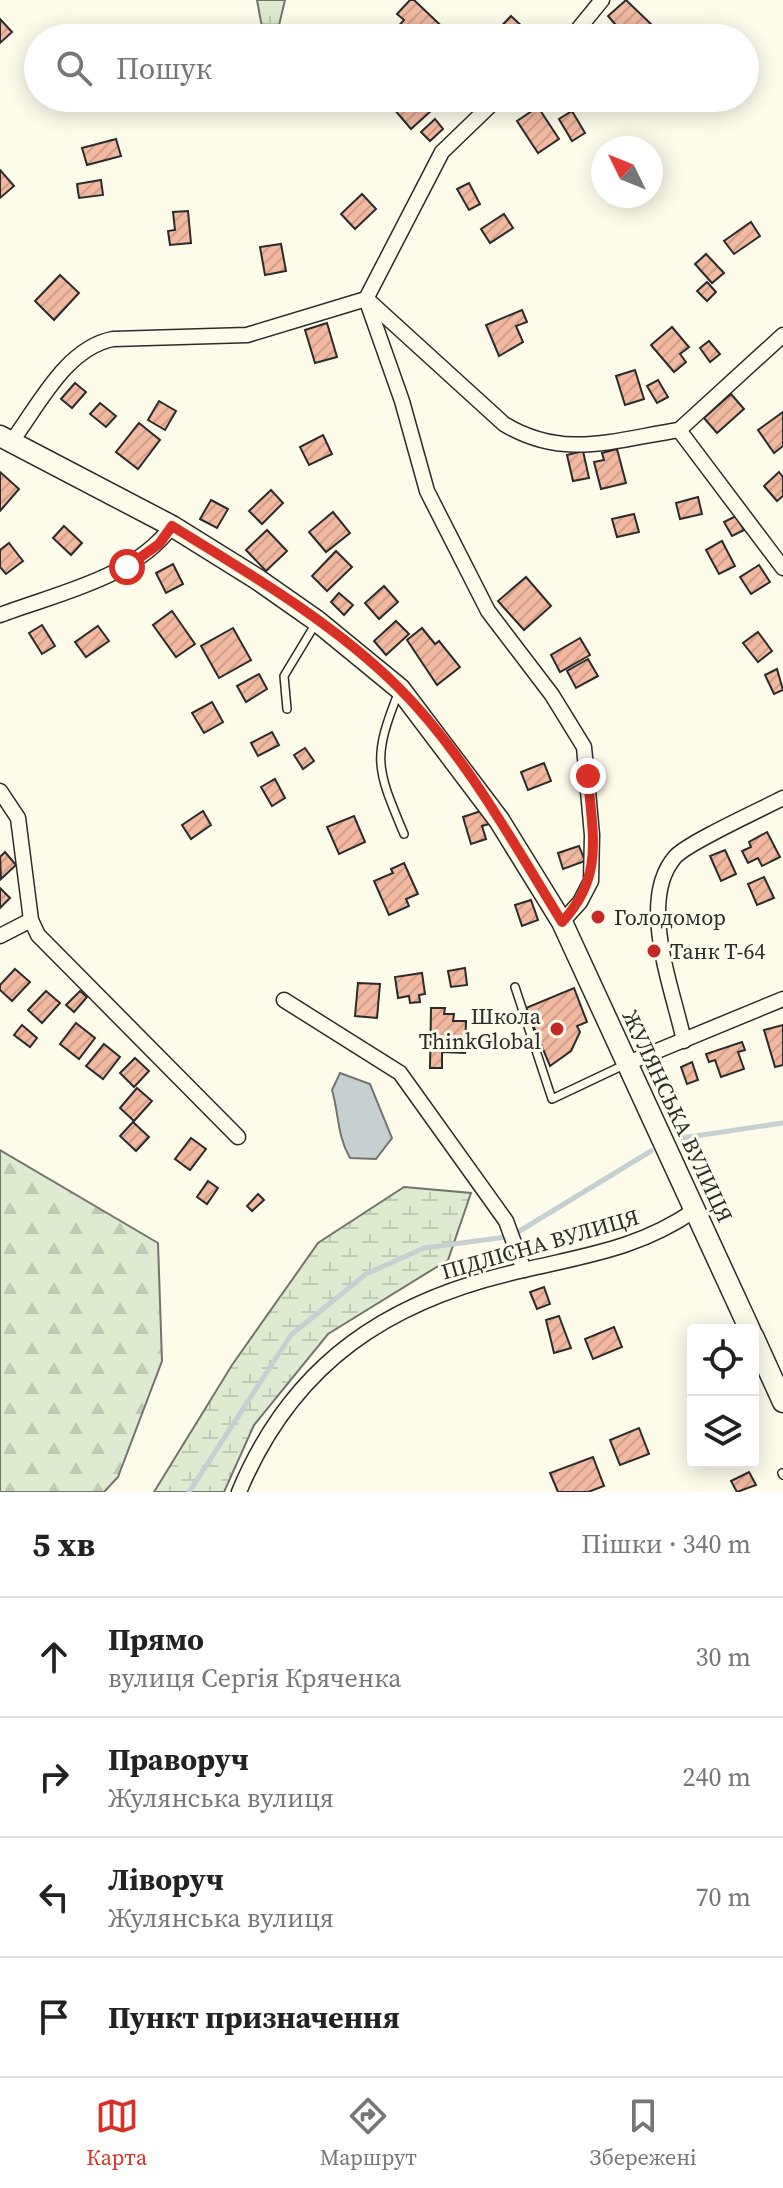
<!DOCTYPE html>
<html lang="uk">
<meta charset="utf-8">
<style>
:root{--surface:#fff;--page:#f2f2f2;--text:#222;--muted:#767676;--line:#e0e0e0;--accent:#d93025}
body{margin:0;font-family:"Source Serif 4",serif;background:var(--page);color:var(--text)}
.controls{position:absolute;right:24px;bottom:24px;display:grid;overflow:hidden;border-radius:8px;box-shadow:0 4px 20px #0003}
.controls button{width:72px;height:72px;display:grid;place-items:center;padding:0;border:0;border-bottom:2px solid var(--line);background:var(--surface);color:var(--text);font:40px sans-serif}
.compass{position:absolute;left:591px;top:136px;width:72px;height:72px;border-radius:50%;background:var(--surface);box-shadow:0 4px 20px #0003;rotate:313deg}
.stop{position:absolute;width:24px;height:24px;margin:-18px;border:6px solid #d93025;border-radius:50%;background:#fff}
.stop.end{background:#d93025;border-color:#fff;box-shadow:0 2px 8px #0008}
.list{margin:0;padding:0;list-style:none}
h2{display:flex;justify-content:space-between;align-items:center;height:104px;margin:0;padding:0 32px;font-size:34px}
h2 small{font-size:26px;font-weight:400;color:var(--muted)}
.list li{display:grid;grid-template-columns:52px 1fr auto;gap:24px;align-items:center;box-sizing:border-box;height:120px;padding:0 32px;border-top:2px solid var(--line)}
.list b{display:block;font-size:30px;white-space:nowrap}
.list p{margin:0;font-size:26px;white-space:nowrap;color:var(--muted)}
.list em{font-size:26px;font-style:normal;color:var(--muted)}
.icon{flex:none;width:44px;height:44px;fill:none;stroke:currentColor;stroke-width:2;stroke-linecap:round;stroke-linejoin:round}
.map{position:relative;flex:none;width:783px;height:1492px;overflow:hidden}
.search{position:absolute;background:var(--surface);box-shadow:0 4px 20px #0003;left:24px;right:24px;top:24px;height:88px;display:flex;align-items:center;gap:20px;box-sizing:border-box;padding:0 28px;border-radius:44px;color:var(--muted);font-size:30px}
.sheet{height:584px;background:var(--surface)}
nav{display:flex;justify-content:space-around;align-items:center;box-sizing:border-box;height:112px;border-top:2px solid var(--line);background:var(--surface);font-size:22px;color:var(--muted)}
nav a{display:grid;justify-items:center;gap:4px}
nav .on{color:var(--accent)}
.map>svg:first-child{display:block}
.forest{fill:url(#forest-firs);stroke:#74746e;stroke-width:2}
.wetland{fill:url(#wetland-marsh);stroke:#74746e;stroke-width:2}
.water{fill:#c7d0d0;stroke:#74746e;stroke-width:2}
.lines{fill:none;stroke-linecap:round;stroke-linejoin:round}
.stream{stroke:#c7d0d0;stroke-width:5}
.building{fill:url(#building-hatch);stroke:#2b2b2b;stroke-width:2}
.lane-casing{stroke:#2b2b2b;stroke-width:10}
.street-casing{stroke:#2b2b2b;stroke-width:17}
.secondary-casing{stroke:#2b2b2b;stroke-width:23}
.lane{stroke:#fdfbea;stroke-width:7}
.street{stroke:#fdfbea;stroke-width:14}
.secondary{stroke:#fdfbea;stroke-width:20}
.route{stroke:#d93025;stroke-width:10}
.poi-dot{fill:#c62828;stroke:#fdfbea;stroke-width:3}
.labels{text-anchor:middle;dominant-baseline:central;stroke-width:6;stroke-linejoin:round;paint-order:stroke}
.poi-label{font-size:22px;fill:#2b2b2b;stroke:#fdfbea;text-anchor:start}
.street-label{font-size:22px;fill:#2b2b2b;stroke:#fdfbea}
</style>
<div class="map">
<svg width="783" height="1492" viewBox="0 0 783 1492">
<defs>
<pattern id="forest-firs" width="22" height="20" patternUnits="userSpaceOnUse" patternTransform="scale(2)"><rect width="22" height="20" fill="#deebd1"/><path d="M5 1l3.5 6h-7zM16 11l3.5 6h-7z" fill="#bfcab4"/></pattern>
<pattern id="wetland-marsh" width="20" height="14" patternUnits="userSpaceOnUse" patternTransform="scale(2)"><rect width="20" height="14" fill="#deebd1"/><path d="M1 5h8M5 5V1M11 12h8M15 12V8" fill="none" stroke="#bfcab4"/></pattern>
<pattern id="building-hatch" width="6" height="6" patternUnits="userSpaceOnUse" patternTransform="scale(2)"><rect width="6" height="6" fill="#f2b8a0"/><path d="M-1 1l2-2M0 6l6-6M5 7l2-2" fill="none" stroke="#d09e8a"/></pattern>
</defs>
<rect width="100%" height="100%" fill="#fdfbea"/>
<polygon class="forest" points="0,1150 158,1243 162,1361 118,1477 104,1492 0,1492"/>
<g class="wetland">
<polygon points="257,0 285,0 276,38 264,38"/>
<polygon points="404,1187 471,1193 448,1260 328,1334 254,1425 224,1492 154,1492 232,1365 318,1243"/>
</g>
<path class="water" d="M340 1073 370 1084 392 1138 376 1159 350 1158C337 1136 339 1114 332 1090Z"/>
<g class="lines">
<g class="stream">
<polyline points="682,1138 783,1123"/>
<polyline points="518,1232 651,1151"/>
<polyline points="189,1492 291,1335 366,1274 424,1248 506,1237"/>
</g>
</g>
<g class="building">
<polygon points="410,0 414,0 454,38 397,38 400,35 395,30 404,20 397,14"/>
<polygon points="626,0 652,25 638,38 627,38 608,16"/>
<polygon points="511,16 525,29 516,38 476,36 486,26 494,34"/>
<polygon points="0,19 12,32 0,43"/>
<polygon points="392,98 420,98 431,111 411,129 388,102"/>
<polygon points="538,107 559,139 538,153 517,121"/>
<polygon points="572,111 585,133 572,141 559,119"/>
<polygon points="435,119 443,129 430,141 421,132"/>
<polygon points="116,139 121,156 87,165 82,148"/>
<polygon points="0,170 14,186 0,198"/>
<polygon points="101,180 103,195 79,198 77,184"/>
<polygon points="469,183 480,204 469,210 457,189"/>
<polygon points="362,194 376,209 355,229 341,214"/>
<polygon points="188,211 191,243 170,245 168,231 175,230 173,212"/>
<polygon points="504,214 513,228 490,243 481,229"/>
<polygon points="751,222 760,236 734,254 724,241"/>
<polygon points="281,244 286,271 265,275 260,247"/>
<polygon points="706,254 724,273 712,283 695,264"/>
<polygon points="60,275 79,293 54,320 35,301"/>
<polygon points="707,282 716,292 707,301 697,291"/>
<polygon points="522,310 527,322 516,326 523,342 499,356 486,325"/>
<polygon points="327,323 337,357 315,363 305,330"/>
<polygon points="672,327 689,347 680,354 686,362 674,372 651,345"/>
<polygon points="709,341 720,354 710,362 700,348"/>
<polygon points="635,370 644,399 625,405 616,376"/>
<polygon points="658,380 668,397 657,403 647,386"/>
<polygon points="75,383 86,392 72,408 61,399"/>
<polygon points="731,394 744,409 717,433 704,418"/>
<polygon points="159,401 176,411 165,430 148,420"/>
<polygon points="100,403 116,416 106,427 90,414"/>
<polygon points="783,412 783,446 774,453 758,430"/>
<polygon points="139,423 160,440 138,469 116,452"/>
<polygon points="323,435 332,454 309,465 300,447"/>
<polygon points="617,449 626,483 601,489 594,462 604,460 602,453"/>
<polygon points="583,451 589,478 573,481 567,455"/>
<polygon points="0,472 19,489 0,511"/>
<polygon points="779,472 783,477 783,496 777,501 764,486"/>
<polygon points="271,490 283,503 262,524 249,511"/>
<polygon points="698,497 702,514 680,519 676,503"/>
<polygon points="211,500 228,509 217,528 200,519"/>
<polygon points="333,512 350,533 326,552 309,532"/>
<polygon points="634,514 639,532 617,537 612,519"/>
<polygon points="736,516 744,530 732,536 724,522"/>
<polygon points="64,526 82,543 71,555 53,538"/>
<polygon points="267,530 287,551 266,571 246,550"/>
<polygon points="722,541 735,566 719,574 706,550"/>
<polygon points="9,543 23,561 6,574 0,567 0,550"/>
<polygon points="336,551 352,567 327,591 312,576"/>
<polygon points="173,564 183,584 166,593 156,573"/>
<polygon points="759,565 770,582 751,594 740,577"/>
<polygon points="526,577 551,606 524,630 498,601"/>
<polygon points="384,586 398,602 379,619 365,603"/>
<polygon points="339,593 353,605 344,615 331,602"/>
<polygon points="172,611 195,644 176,657 153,625"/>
<polygon points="396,621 409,634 386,655 374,641"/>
<polygon points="42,625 55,646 42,654 29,633"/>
<polygon points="98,626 109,641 86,657 75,642"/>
<polygon points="233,628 251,660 219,678 201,646"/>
<polygon points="422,628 435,644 439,641 460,667 437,685 407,640"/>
<polygon points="758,632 772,651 758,662 743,643"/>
<polygon points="580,638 590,655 560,672 551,655"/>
<polygon points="588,659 598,676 576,688 567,671"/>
<polygon points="777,669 783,690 774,694 765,675"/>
<polygon points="259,674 267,689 246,702 237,686"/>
<polygon points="212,702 223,722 204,733 192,713"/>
<polygon points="272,732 279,745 258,756 251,743"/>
<polygon points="305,748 314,761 303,769 294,755"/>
<polygon points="544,763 551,781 528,790 521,772"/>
<polygon points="275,779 285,798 272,806 261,787"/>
<polygon points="484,810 489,824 482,826 486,839 471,844 463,817"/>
<polygon points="203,811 211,825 191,839 182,825"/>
<polygon points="354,816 365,842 339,854 327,827"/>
<polygon points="767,832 780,857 762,866 758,858 748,863 742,851 751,847 749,842"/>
<polygon points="579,846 585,861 563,869 558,853"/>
<polygon points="725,850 736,874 721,881 710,856"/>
<polygon points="5,852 16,865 1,879 0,857"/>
<polygon points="404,863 418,894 406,899 409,906 389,915 374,881 393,873 391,869"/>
<polygon points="764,877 774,898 757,905 748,884"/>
<polygon points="0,888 10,898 0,908"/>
<polygon points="531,900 538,920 522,926 515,905"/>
<polygon points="465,968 467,985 451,987 448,971"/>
<polygon points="15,969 30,982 12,1001 0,990 0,985"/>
<polygon points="422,973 425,994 419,995 420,1002 410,1003 409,996 398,998 395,977"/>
<polygon points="358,983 380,984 377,1018 355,1016"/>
<polygon points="574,988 587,1022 577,1026 580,1032 571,1051 550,1066 526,1008"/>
<polygon points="46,991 60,1003 42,1023 28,1010"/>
<polygon points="80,991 87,997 74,1012 66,1005"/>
<polygon points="431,1008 445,1008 444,1014 454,1014 453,1021 466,1021 465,1053 442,1052 442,1068 430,1068"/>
<polygon points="76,1023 95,1038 79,1059 60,1044"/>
<polygon points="22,1025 37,1038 30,1047 14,1035"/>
<polygon points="783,1025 783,1065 775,1067 764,1030"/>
<polygon points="742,1042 745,1050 738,1052 744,1069 721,1077 715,1060 709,1062 706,1054"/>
<polygon points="104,1044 120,1057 103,1079 86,1066"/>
<polygon points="135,1058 149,1071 134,1087 120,1073"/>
<polygon points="692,1062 698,1080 687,1084 681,1067"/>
<polygon points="137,1088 152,1101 134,1121 120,1108"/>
<polygon points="133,1122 149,1137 136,1151 120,1136"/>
<polygon points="191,1138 206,1149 190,1170 175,1159"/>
<polygon points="208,1181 218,1188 207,1204 197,1197"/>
<polygon points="258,1194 264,1200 252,1211 247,1206"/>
<polygon points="544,1287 550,1304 537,1309 530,1292"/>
<polygon points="559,1316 571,1348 554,1353 546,1320"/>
<polygon points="614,1327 622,1347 593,1359 585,1339"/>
<polygon points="639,1428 649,1454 620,1465 610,1440"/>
<polygon points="593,1457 604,1486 588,1492 558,1492 550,1473"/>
<polygon points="749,1472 756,1485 737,1492 731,1481"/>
</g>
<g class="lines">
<defs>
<g id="lane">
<path d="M399 691C372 759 376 767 404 834"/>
<polyline points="287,709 284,676 316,623"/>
<polyline points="515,987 552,1099 626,1064"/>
<polyline points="782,1473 783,1475"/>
</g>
<g id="street">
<polyline points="571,38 602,0"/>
<polyline points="366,299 402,401 427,491 488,611 552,695 584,747 592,835 591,881 580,902 562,922"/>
<path d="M370 302 504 424C563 460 614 440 679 430"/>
<polyline points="783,335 679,430 783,568"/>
<path d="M12 441C39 405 66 348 113 339L247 335 366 299 442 152 498 98"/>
<path d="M0 615C58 593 134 578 172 526"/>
<polyline points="0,791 18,818 31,920 38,935 238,1137"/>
<polyline points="0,936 31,920"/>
<polyline points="284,1000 400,1073 506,1221 524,1270"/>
<path d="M684 1041C673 989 637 901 675 857 687 843 762 809 783 798"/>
<polyline points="628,1063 783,999"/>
<path d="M239 1492C293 1362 390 1299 524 1270 588 1255 640 1248 695 1210"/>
</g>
<g id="secondary">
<polyline points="0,436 172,526 257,579 317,621 400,689 499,820 562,922 750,1330"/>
<polyline points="753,1336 783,1402"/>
</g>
</defs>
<use href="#lane" class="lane-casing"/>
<use href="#street" class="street-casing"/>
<use href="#secondary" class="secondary-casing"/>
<use href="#lane" class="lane"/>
<use href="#street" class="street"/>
<use href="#secondary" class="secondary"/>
</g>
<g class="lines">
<path class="route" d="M127 567 159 544 172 526C250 574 334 623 399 688 464 753 514 844 562 922 605 876 592 835 588 776"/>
</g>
<g class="poi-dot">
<circle cx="598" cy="917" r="8"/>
<circle cx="654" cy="951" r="8"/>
<circle cx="557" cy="1029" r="8"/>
</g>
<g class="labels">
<g class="poi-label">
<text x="614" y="917">Голодомор</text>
<text x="670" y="951">Танк Т-64</text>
<text x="541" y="1016" text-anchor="end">Школа<tspan x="541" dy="25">ThinkGlobal</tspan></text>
</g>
<g class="street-label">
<text transform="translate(678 1116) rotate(65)">ЖУЛЯНСЬКА ВУЛИЦЯ</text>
<text transform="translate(540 1244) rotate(-16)">ПІДЛІСНА ВУЛИЦЯ</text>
</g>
</g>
</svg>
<div class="controls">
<button><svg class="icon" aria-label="locate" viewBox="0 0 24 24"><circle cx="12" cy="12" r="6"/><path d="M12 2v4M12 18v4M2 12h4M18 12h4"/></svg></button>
<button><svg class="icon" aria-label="layers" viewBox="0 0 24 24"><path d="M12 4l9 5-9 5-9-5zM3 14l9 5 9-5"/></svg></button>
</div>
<svg class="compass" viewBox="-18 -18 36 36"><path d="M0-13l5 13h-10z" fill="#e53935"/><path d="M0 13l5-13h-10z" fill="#767676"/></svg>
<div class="stop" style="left:127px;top:567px"></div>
<div class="stop end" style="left:588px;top:776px"></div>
<div class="search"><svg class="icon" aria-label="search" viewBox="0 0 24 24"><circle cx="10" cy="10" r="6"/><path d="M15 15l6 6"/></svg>Пошук</div>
</div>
<section class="sheet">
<h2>5 хв<small>Пішки · 340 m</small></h2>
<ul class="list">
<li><svg class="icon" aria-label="ahead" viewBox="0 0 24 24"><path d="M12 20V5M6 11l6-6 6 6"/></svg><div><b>Прямо</b><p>вулиця Сергія Кряченка</p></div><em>30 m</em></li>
<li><svg class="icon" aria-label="right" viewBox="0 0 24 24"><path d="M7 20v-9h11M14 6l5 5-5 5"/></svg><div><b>Праворуч</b><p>Жулянська вулиця</p></div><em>240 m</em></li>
<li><svg class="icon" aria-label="left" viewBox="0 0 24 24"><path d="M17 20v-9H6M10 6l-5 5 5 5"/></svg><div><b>Ліворуч</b><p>Жулянська вулиця</p></div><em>70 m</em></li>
<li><svg class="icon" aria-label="arrive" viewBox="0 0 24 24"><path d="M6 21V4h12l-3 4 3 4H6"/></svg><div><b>Пункт призначення</b></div></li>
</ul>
</section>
<nav>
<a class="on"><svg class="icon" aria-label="map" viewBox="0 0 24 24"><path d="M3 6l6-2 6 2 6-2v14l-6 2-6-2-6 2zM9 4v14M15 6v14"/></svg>Карта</a>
<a><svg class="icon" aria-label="directions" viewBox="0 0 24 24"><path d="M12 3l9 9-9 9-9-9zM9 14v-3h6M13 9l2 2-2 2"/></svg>Маршрут</a>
<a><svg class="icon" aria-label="saved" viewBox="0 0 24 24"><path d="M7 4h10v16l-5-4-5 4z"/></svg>Збережені</a>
</nav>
